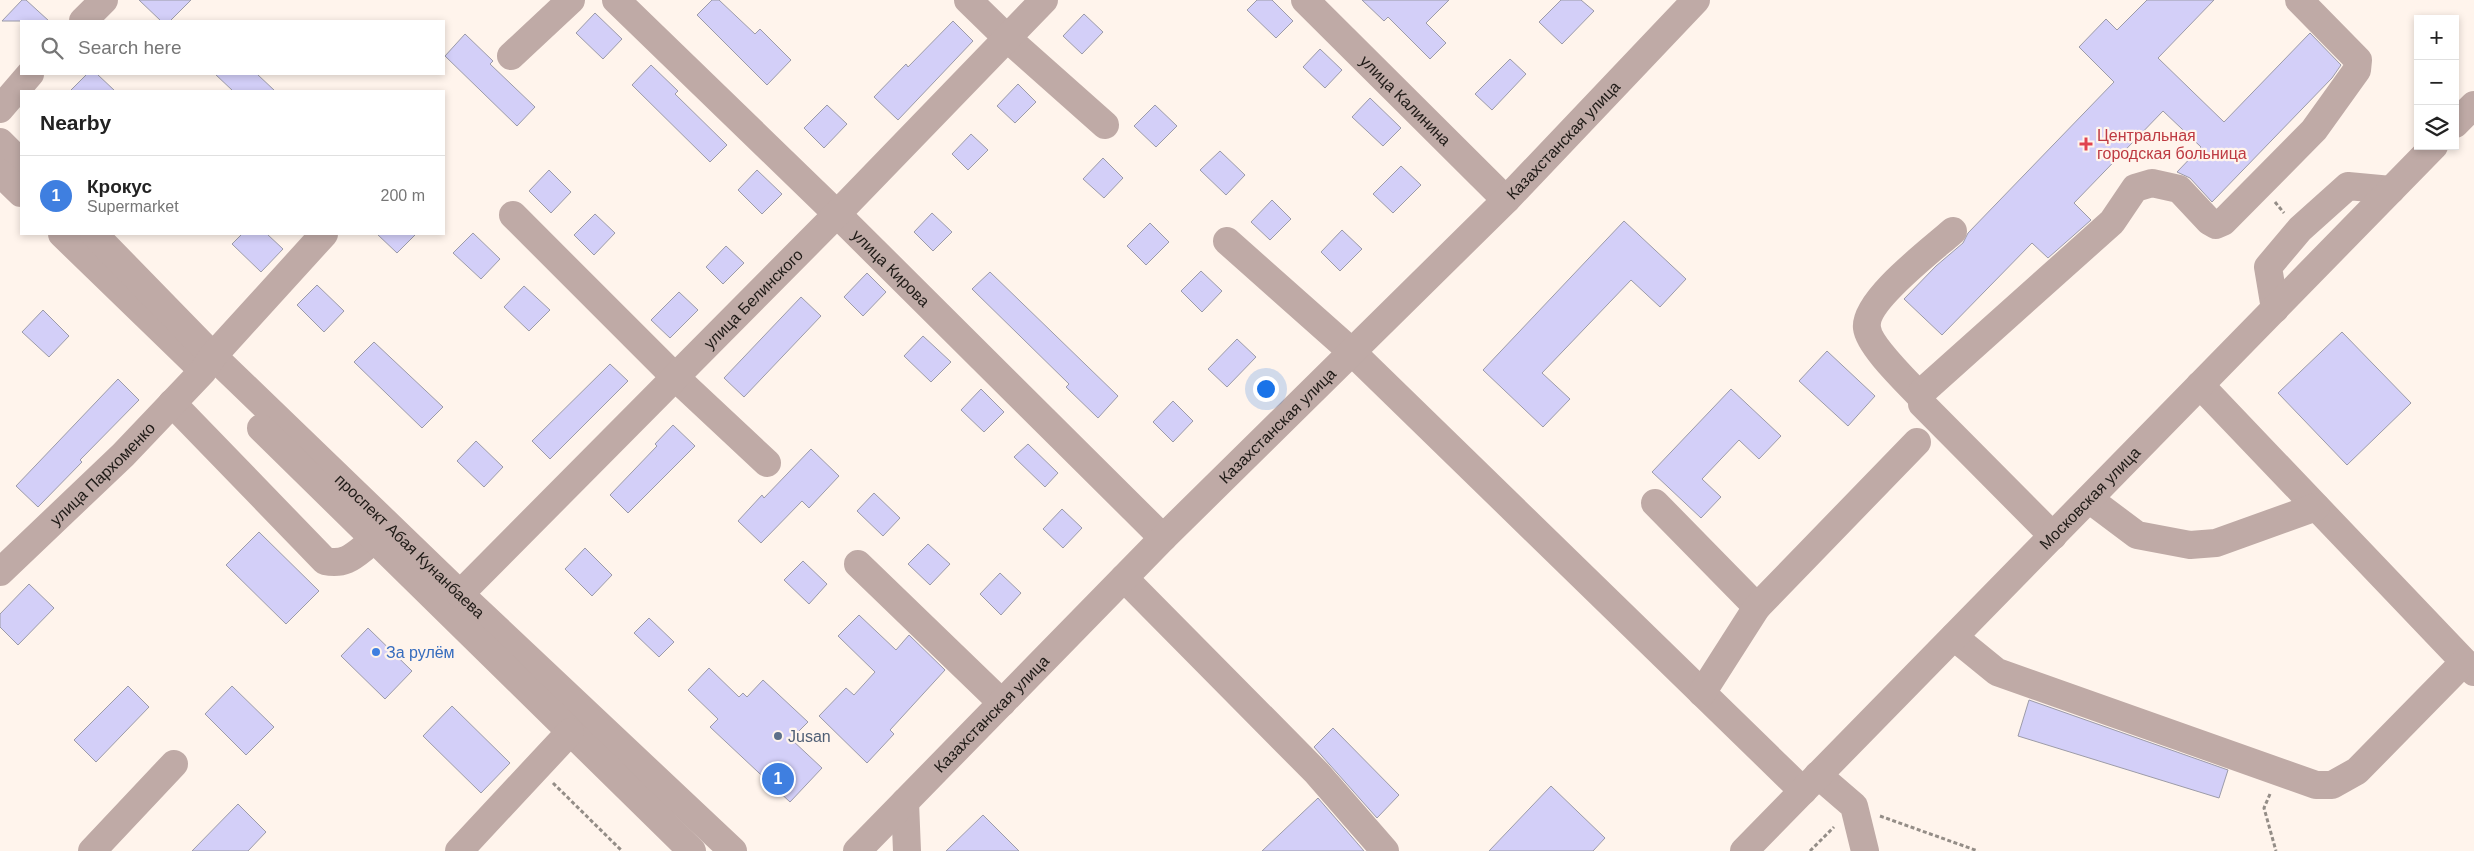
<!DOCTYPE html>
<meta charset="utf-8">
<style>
:root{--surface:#fff;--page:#f2f2f2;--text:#222;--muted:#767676;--line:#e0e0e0;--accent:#90781e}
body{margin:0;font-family:Helvetica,sans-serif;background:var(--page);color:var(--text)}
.controls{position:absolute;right:15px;top:15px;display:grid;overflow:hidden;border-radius:0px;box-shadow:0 2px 8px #0003}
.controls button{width:45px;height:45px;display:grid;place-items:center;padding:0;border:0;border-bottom:1px solid var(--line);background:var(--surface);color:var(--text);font:25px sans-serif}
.you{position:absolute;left:1265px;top:388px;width:18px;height:18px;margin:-12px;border:4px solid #fff;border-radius:50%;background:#1a73e8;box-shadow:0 0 0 8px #1a73e833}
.badge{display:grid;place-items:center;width:32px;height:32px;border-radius:50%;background:var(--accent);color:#fff;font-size:16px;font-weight:700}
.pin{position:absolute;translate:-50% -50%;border:2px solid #fff;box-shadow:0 1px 5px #0006}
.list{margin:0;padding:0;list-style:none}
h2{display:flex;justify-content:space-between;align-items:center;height:65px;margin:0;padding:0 20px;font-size:21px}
h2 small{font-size:16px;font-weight:400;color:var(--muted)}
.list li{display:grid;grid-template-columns:32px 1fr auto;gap:15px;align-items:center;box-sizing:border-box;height:80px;padding:0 20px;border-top:1px solid var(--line)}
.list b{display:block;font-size:19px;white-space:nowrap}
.list p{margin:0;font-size:16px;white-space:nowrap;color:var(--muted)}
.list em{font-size:16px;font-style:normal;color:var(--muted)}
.icon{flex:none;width:28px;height:28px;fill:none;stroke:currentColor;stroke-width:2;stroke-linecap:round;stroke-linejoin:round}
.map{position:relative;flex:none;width:2474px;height:851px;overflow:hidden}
.search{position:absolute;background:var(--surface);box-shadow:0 2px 8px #0003;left:20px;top:20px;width:425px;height:55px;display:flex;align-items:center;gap:12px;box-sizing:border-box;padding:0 18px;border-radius:0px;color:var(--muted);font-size:19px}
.panel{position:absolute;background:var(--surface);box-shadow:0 2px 8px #0003;left:20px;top:90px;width:425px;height:145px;border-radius:0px}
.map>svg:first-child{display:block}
.building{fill:#d3cff8;stroke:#9c9ba8}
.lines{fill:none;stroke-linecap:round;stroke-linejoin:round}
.path{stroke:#948d87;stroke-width:3;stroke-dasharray:4 2.5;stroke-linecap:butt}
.minor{stroke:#bfaaa6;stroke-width:28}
.health-dot{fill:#e0444e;stroke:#fff4ec;stroke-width:2}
.shop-dot{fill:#3f7fe0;stroke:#fff4ec;stroke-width:2}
.service-dot{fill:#5c6f8a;stroke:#fff4ec;stroke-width:2}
.labels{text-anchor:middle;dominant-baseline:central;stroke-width:4.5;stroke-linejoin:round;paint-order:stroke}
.street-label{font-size:16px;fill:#1f1b17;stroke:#fff4ec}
.health-label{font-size:16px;fill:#be3a42;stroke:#fff4ec;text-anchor:start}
.shop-label{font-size:16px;fill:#366cbe;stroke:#fff4ec;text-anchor:start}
.service-label{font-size:16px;fill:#4e5e75;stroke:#fff4ec;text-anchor:start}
</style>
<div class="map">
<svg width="2474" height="851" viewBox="0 0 2474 851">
<rect width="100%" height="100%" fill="#fff4ec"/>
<g class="building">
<polygon points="22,0 26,0 49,21 2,21"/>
<polygon points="139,0 191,0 170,21 161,21"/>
<polygon points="712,0 719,0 755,34 760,29 791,60 767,85 697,15"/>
<polygon points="1257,0 1272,0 1293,21 1276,38 1247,10"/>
<polygon points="1362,0 1449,0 1426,23 1446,43 1430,59 1388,17 1384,21"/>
<polygon points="1561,0 1581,0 1594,11 1562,44 1539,22"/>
<polygon points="2147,0 2214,0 2158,58 2224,122 2310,33 2341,65 2332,78 2212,202 2190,178 2177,172 2201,147 2163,111 2074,203 2091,220 2048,258 2032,243 1942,335 1904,299 1936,266 1963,243 1968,233 2114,82 2079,47 2106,19 2117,30"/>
<polygon points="595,13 622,39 603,59 576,33"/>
<polygon points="1084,14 1103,32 1082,54 1063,36"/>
<polygon points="953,21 973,41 898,120 874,97 906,64 908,67"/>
<polygon points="465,34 493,61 490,64 535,107 517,126 445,56"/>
<polygon points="1320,49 1342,70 1325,88 1303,67"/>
<polygon points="1510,59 1526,74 1492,110 1475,94"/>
<polygon points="651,65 678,91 675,94 727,145 710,162 632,85"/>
<polygon points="87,74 97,74 115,91 70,91"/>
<polygon points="215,74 257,74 275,91 233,91"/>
<polygon points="1018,84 1036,102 1015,123 997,106"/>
<polygon points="1370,98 1401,128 1383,146 1352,117"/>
<polygon points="827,105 847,124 824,148 804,128"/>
<polygon points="1155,105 1177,126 1156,147 1134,126"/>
<polygon points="971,134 988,150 968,170 952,154"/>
<polygon points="1220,151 1245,175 1226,195 1200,170"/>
<polygon points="1103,158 1123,178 1104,198 1083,179"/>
<polygon points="1401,166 1421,185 1393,213 1373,194"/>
<polygon points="549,170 571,192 551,213 529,191"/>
<polygon points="757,170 782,194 762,214 738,190"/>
<polygon points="1272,200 1291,219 1270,240 1251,222"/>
<polygon points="932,213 952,232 933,251 914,232"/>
<polygon points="595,214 615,233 594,255 574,235"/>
<polygon points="1624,221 1686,279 1660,307 1631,280 1542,373 1570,399 1543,427 1483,370"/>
<polygon points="1150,223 1169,242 1146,265 1127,246"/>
<polygon points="1342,230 1362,249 1340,271 1321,252"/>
<polygon points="473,233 500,259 481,279 453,253"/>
<polygon points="242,234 267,234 283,249 261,272 232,244"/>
<polygon points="377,234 416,234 397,253"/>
<polygon points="726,246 744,263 723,284 706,267"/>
<polygon points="1201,271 1222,291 1202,312 1181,291"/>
<polygon points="990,272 1118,396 1098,418 1066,387 1069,384 972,289"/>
<polygon points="867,273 886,292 863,316 844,297"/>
<polygon points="317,285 344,311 324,332 297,305"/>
<polygon points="524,286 550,310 529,331 504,307"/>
<polygon points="679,292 698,310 670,338 651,320"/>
<polygon points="801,297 821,316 744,397 724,378"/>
<polygon points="43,310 69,336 49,357 22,332"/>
<polygon points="2342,332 2411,403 2347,465 2278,393"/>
<polygon points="923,336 951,362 931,382 904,356"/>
<polygon points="1237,339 1256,357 1227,387 1208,369"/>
<polygon points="374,342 443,407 422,428 354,362"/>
<polygon points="1827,351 1875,396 1848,426 1799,381"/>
<polygon points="610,364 628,381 550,459 532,441"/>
<polygon points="118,379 139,400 80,460 82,462 38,507 16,486"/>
<polygon points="981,389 1004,412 984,432 961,410"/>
<polygon points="1731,389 1781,436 1759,459 1739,440 1702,479 1721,497 1701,518 1652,472"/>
<polygon points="1173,401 1193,421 1173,442 1153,422"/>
<polygon points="673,425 695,446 628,513 610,495 657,446 655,444"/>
<polygon points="476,441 503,467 484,487 457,461"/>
<polygon points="1028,444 1058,473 1045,487 1014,457"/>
<polygon points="811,449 839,476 809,508 802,501 761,543 738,521 762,495 764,498"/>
<polygon points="874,493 900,518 883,536 857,511"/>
<polygon points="1062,509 1082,528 1063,548 1043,529"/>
<polygon points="259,532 319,591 286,624 226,565"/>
<polygon points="928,544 950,564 930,585 908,564"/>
<polygon points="585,548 612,575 592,596 565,569"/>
<polygon points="803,561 827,584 809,604 784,580"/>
<polygon points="1000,573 1021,593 1001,615 980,594"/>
<polygon points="29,584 54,608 18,645 0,627 0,614"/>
<polygon points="859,615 896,650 909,635 945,670 890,730 894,734 867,763 819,716 846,688 854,695 875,672 838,636"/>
<polygon points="649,618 674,642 659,657 634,633"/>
<polygon points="368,628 412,671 385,699 341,656"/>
<polygon points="709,668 739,697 743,693 747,697 763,680 808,722 791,739 822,768 790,802 710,727 718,719 688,690"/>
<polygon points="128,686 149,707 96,762 74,740"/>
<polygon points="232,686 274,727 246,755 205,714"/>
<polygon points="2029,700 2228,770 2219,798 2018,736"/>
<polygon points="452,706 510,763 481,793 423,736"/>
<polygon points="1333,728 1399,795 1377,818 1314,747"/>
<polygon points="1551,786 1605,838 1593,851 1489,851"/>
<polygon points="1318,798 1364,851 1262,851"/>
<polygon points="238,804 266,832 248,851 192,851"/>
<polygon points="983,815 1019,851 946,851"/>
</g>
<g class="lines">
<g class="path">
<polyline points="2275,202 2284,213"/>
<polyline points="553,783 622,851"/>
<polyline points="2270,794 2264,808 2276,851"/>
<polyline points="1880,816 1978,851"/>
<polyline points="1810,851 1834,827"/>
</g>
<g class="minor">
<path id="s1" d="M616 0 837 214 1163 538"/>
<polyline points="968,0 1007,38 1105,125"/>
<path id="s2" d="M1305 0 1506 200"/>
<polyline points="83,21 104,0"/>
<polyline points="511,56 571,0"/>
<polyline points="0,109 30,74"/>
<polyline points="2455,124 2474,105"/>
<polyline points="0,142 21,163"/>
<polyline points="0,173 21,193"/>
<polyline points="513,215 675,377 767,463"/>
<polyline points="62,234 193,361"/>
<path id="s3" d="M94 234 213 356 460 594 733 851"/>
<polyline points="1227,241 1352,352 1803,791"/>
<polyline points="2275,309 2268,267 2300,229 2348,186 2391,190"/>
<polyline points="2200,385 2474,672"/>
<path d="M1920 396C1907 382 1869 346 1867 328 1863 301 1933 249 1953 231"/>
<path d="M172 403 325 561C348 566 356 553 374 540"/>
<polyline points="261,428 692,851"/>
<polyline points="2089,499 2137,535 2190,545 2216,543 2316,507"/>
<polyline points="1655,503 1757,607"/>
<polyline points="2053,536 1922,404 1922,392 2112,222 2135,188 2152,183 2179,189 2209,221 2216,225 2223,222 2314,130 2357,70 2358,60 2299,0"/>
<polyline points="858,564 1002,703"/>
<path id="s4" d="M0 572 123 455 203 371 213 356 324 234"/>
<polyline points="1124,578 1317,773 1385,851"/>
<path id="s5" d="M460 594 837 214 1044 0"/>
<polyline points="1954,637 1997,672 2316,785 2332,785 2357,771 2464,662"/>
<polyline points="1702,693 1757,607 1917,442"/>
<polyline points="1818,775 1854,806 1865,851"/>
<polyline points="905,802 907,851"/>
<polyline points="92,851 174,764"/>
<polyline points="459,851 570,732"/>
<path id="s6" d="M857 851 1163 538 1506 200 1696 0"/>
<path id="s7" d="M1744 851 2434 146"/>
</g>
</g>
<path class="health-dot" d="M2083.5 136.5h5v5h5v5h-5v5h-5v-5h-5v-5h5z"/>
<circle class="shop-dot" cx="376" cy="652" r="5"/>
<circle class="service-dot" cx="778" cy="736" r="5"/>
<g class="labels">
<g class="street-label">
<text stroke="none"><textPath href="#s2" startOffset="142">улица Калинина</textPath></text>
<text stroke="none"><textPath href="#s6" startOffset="1002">Казахстанская улица</textPath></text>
<text stroke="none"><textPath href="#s1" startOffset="384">улица Кирова</textPath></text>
<text stroke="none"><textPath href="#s5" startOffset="416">улица Белинского</textPath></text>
<text stroke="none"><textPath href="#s6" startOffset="598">Казахстанская улица</textPath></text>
<text stroke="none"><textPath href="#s4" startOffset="142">улица Пархоменко</textPath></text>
<text stroke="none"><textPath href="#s7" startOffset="494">Московская улица</textPath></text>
<text stroke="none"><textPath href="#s3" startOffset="444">проспект Абая Кунанбаева</textPath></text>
<text stroke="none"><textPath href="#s6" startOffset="192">Казахстанская улица</textPath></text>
</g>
<g class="health-label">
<text x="2097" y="135">Центральная<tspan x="2097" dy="18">городская больница</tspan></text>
</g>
<g class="shop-label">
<text x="386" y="652">За рулём</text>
</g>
<g class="service-label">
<text x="788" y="736">Jusan</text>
</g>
</g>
</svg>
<div class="controls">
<button>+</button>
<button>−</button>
<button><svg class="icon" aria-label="layers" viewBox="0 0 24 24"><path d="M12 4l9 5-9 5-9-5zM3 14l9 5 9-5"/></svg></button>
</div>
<div class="you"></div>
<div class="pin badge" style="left:778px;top:779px;background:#3f7fe0">1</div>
<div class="search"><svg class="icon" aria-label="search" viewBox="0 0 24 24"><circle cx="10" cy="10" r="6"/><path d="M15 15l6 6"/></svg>Search here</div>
<section class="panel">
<h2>Nearby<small></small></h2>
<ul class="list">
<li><span class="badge" style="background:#3f7fe0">1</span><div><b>Крокус</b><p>Supermarket</p></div><em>200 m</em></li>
</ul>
</section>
</div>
